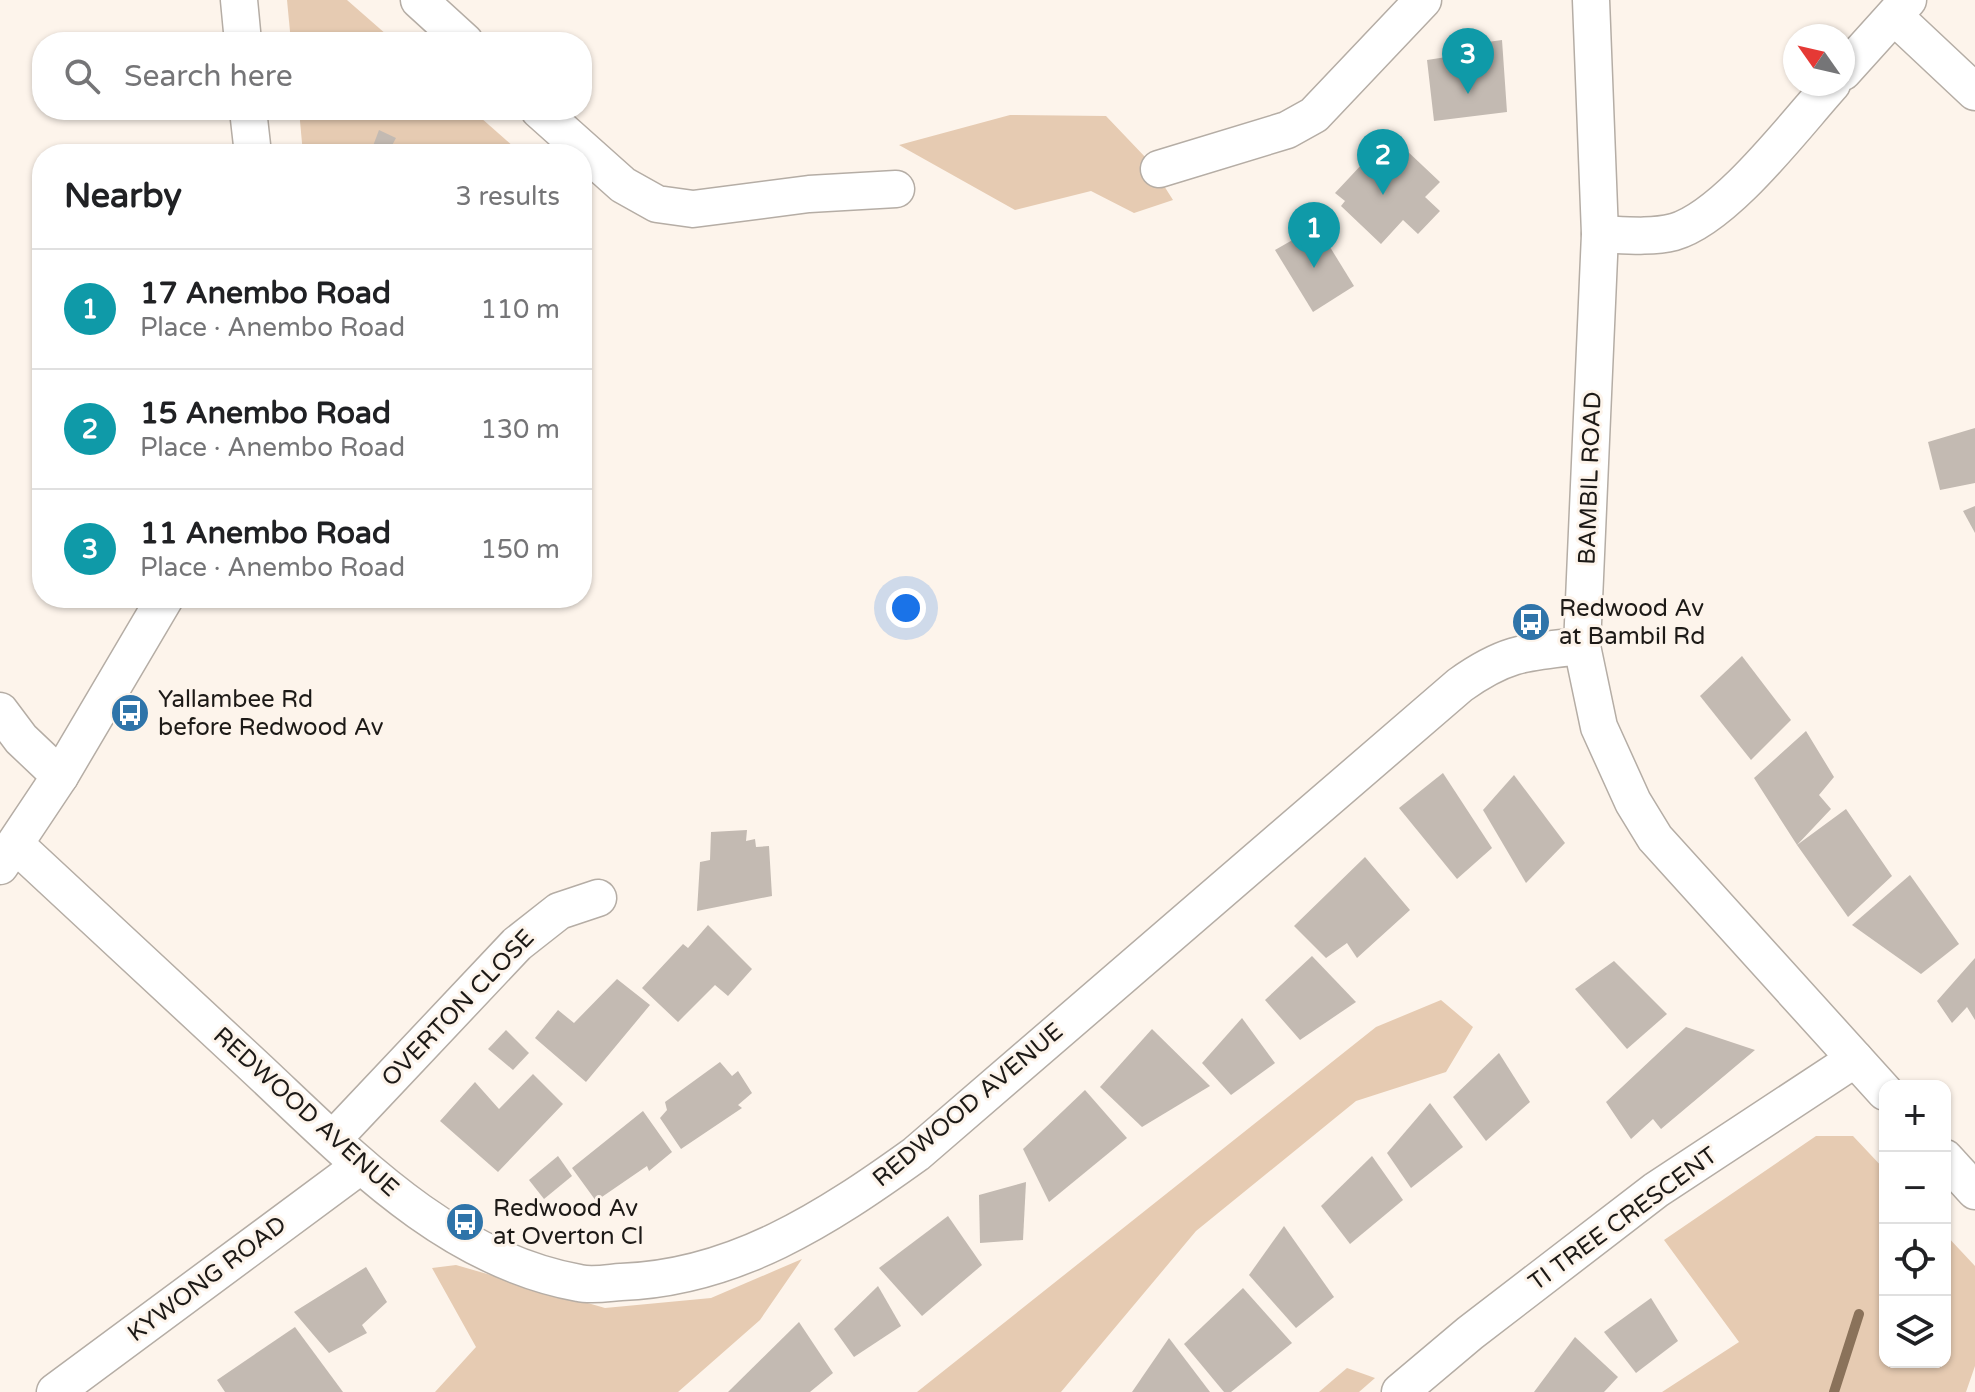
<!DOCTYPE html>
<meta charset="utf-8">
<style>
:root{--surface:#fff;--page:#f6f6f6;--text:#202124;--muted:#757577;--line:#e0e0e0;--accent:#7c3aed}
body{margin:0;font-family:"Varela Round",sans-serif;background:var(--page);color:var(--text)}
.controls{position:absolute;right:24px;bottom:24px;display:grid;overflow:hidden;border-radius:16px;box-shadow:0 2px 6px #0004}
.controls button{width:72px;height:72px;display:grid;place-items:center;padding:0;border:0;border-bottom:2px solid var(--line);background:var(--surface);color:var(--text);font:40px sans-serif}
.compass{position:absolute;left:1783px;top:24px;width:72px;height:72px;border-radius:50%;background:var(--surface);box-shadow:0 2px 6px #0004;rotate:304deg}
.you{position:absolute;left:906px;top:608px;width:28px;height:28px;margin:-20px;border:6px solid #fff;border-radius:50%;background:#1a73e8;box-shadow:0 0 0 12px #1a73e833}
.badge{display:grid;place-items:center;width:52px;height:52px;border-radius:50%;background:var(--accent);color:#fff;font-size:26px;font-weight:700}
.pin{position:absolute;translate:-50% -66px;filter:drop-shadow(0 2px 4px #0008)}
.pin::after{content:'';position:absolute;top:42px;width:28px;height:24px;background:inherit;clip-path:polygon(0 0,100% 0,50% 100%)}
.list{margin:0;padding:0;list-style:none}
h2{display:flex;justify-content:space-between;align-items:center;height:104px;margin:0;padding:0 32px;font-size:34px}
h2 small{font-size:26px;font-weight:400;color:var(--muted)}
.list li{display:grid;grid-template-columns:52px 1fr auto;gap:24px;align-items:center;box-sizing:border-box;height:120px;padding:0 32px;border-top:2px solid var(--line)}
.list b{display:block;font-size:30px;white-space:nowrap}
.list p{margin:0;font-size:26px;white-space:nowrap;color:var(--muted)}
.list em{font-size:26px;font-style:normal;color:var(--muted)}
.icon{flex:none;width:44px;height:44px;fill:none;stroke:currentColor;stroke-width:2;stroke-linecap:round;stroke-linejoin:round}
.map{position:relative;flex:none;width:1975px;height:1392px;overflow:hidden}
.search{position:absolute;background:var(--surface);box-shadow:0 2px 6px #0004;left:32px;top:32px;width:560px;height:88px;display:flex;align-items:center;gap:20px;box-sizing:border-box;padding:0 28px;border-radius:32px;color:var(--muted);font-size:30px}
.panel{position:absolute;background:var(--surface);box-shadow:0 2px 6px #0004;left:32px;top:144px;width:560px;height:464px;border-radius:32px}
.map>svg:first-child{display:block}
.green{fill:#e6cbb2}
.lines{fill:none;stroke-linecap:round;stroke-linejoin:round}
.stream{stroke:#8a725a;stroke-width:10}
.building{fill:#c3bab2}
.street-casing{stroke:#b5ada5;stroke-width:39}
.street{stroke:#fff;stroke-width:36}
.labels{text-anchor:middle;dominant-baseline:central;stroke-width:6;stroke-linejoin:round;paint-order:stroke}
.street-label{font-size:24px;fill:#1d1a17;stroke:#fdf4eb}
.poi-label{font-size:24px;fill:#1d1a17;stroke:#fdf4eb;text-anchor:start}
</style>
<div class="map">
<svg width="1975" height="1392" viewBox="0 0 1975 1392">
<rect width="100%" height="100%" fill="#fdf4eb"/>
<g class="green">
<polygon points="287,0 347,0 395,42 291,42"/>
<polygon points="299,110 472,110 522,154 303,154"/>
<polygon points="1010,115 1106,116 1147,159 1173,200 1134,213 1091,191 1015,210 899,145"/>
<polygon points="1441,1000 1473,1027 1446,1072 1356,1101 1196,1231 1061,1392 917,1392 1376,1027"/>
<polygon points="1816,1136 1853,1136 1885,1170 1885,1362 1945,1362 1945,1234 1975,1266 1975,1366 1966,1392 1662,1392 1739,1342 1664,1240"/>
<polygon points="802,1259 760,1320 678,1392 435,1392 476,1347 432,1268 456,1265 605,1308 711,1298"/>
<polygon points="1347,1368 1375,1378 1359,1392 1319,1392"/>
</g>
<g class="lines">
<polyline class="stream" points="1834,1392 1859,1314"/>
</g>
<g class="building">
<polygon points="1502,40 1507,112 1434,121 1427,60 1453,56 1452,47"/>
<polygon points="379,130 396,138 388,153 373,146"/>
<polygon points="1405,149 1440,182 1425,197 1440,211 1418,234 1403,220 1381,244 1341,206 1345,201 1335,193 1364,162 1379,176"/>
<polygon points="1317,226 1354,286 1313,312 1275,250"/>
<polygon points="1975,428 1975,483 1940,490 1928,442"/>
<polygon points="1975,506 1975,533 1963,511"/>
<polygon points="1742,656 1791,720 1751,760 1700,696"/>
<polygon points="1806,731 1834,777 1819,795 1831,809 1797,845 1846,809 1892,876 1848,917 1797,845 1754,778"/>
<polygon points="1443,773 1492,848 1457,879 1399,808"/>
<polygon points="1514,775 1565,843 1526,883 1483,810"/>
<polygon points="747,830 746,841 755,839 756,847 769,846 772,896 697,911 700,862 710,860 711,832"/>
<polygon points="1365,857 1410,910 1357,958 1347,943 1326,958 1294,926"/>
<polygon points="1910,875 1959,944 1921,974 1852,925"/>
<polygon points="708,925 752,969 728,996 715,985 678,1022 642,988 683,944 688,948"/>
<polygon points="1312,956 1356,1002 1300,1040 1265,1000"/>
<polygon points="1975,958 1975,1020 1967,1007 1952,1023 1937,1001"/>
<polygon points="1614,961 1667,1014 1627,1049 1575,989"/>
<polygon points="617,979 650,1005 586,1082 535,1038 558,1010 574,1023"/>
<polygon points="1242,1018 1275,1063 1231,1095 1202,1063"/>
<polygon points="1686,1027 1755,1050 1661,1129 1653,1119 1631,1139 1606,1102"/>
<polygon points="1152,1029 1210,1086 1142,1127 1100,1087"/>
<polygon points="506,1030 529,1053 513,1070 488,1049"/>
<polygon points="1499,1053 1530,1102 1486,1141 1453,1097"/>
<polygon points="720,1062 732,1076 738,1071 752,1093 738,1105 742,1108 681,1149 660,1118 667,1110 665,1102"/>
<polygon points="533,1074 563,1104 498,1172 440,1121 475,1082 499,1109"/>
<polygon points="1085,1090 1127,1138 1049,1202 1023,1149"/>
<polygon points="1430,1103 1463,1147 1411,1188 1387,1153"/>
<polygon points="643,1111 672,1152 649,1171 647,1166 596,1201 572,1168"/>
<polygon points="558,1156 572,1176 544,1199 529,1180"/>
<polygon points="1372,1156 1403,1200 1350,1244 1321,1206"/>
<polygon points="1026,1182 1023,1240 980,1243 979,1195"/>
<polygon points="948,1216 982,1265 922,1316 879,1268"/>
<polygon points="1284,1226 1334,1297 1296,1328 1249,1275"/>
<polygon points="366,1267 387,1302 362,1325 367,1333 329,1353 294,1312"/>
<polygon points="878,1286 901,1326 854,1357 834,1329"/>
<polygon points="1243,1288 1292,1343 1231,1392 1224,1392 1184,1344"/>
<polygon points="1651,1298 1678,1341 1636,1373 1604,1332"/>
<polygon points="799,1322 833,1373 810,1392 728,1392"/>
<polygon points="295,1327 343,1392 225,1392 217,1380"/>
<polygon points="1575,1337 1618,1377 1604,1392 1534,1392"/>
<polygon points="1169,1338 1210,1392 1132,1392"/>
</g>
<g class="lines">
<defs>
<g id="street">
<polyline points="239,0 243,42"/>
<polyline points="419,0 465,42"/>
<polyline points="1591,0 1600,234 1582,646 1599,727 1633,802 1655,838 1885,1092"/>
<polyline points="1894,16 1975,92"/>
<polyline points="1843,72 1908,0"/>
<polyline points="248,110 253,154"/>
<polyline points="539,110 623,185 657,204 693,209 809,194 896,189"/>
<polyline points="1159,169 1287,130 1314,115 1423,0"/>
<path d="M1600 234C1625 235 1650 238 1674 232 1726 217 1795 125 1832 84"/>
<polyline points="0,711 21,739 60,776"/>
<path d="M16 845C91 915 167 985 242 1055 341 1146 440 1258 579 1283 592 1286 608 1283 621 1282 735 1278 827 1218 916 1154L1460 685C1506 652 1527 652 1582 646"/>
<polyline points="0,866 60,776 165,598"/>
<polyline points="333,1139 517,944 559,911 598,898"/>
<polyline points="1945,1158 1975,1191"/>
<polyline points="55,1392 360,1166"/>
<polyline points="1400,1392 1470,1333 1656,1190 1855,1059"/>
</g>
</defs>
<use href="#street" class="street-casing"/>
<use href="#street" class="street"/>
</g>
<defs>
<symbol id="bus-disc" viewBox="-11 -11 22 22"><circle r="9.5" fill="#2f74a9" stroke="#fdf4eb"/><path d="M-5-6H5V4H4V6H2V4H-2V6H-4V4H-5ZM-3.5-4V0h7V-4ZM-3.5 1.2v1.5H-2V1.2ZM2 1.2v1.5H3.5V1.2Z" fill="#fff"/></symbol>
</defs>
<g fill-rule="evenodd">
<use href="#bus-disc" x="1509" y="600" width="44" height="44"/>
<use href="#bus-disc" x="108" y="691" width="44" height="44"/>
<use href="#bus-disc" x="443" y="1200" width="44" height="44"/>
</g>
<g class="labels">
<g class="street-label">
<text transform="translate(1590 478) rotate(-88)">BAMBIL ROAD</text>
<text transform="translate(458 1008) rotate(-46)">OVERTON CLOSE</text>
<text transform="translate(968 1105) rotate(-40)">REDWOOD AVENUE</text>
<text transform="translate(306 1112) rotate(42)">REDWOOD AVENUE</text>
<text transform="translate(1623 1219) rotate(-36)">TI TREE CRESCENT</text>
<text transform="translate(207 1279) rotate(-37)">KYWONG ROAD</text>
</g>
<g class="poi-label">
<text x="1559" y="608">Redwood Av<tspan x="1559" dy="28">at Bambil Rd</tspan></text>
<text x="158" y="699">Yallambee Rd<tspan x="158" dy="28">before Redwood Av</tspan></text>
<text x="493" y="1208">Redwood Av<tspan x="493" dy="28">at Overton Cl</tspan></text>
</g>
</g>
</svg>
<div class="controls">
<button>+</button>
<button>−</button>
<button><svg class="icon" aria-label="locate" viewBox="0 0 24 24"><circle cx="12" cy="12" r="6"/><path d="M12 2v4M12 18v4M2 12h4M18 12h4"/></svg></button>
<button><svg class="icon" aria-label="layers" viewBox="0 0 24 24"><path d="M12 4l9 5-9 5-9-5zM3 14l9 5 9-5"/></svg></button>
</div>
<svg class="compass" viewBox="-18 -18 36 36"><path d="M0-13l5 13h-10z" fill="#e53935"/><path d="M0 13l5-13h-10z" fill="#757577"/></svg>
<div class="you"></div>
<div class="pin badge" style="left:1314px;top:268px;background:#0f9aa8">1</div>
<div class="pin badge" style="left:1383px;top:195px;background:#0f9aa8">2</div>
<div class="pin badge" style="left:1468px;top:94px;background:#0f9aa8">3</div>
<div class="search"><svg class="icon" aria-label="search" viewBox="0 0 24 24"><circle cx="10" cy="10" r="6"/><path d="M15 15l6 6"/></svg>Search here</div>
<section class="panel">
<h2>Nearby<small>3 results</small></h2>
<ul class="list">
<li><span class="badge" style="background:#0f9aa8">1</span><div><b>17 Anembo Road</b><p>Place · Anembo Road</p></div><em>110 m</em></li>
<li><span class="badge" style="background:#0f9aa8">2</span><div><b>15 Anembo Road</b><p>Place · Anembo Road</p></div><em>130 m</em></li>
<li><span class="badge" style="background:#0f9aa8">3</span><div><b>11 Anembo Road</b><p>Place · Anembo Road</p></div><em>150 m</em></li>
</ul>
</section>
</div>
